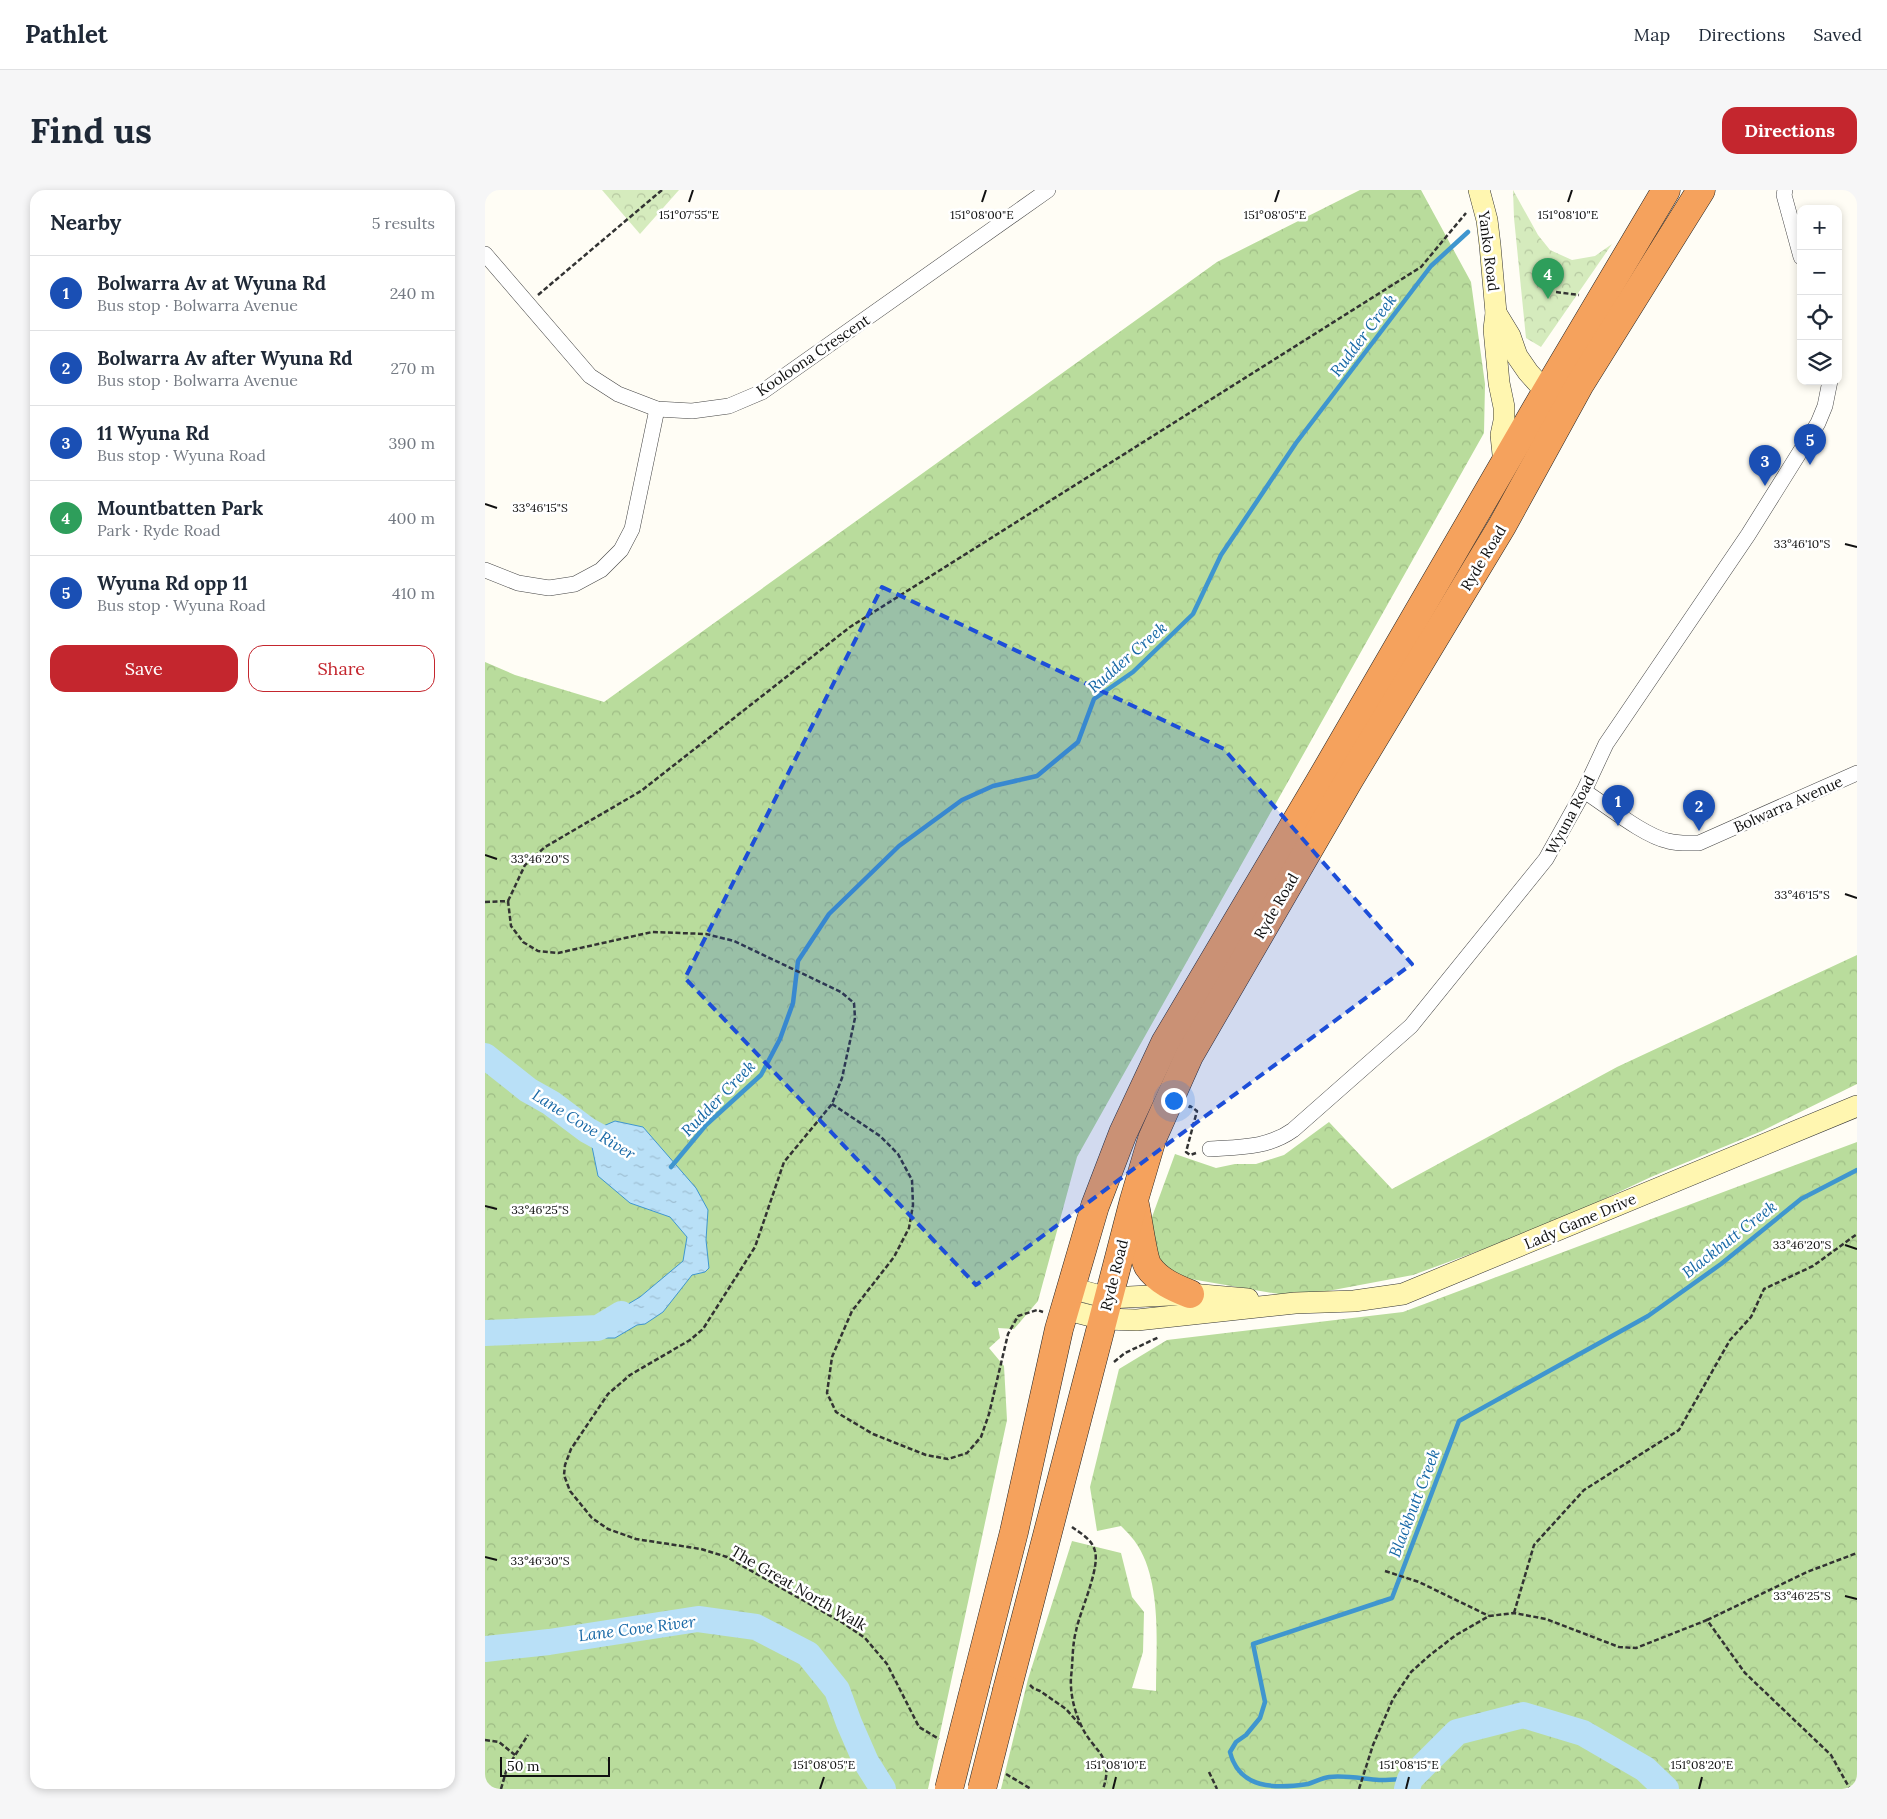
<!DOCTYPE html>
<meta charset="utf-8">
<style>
:root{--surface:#fff;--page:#f6f6f7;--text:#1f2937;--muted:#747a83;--line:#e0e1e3;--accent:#c4262e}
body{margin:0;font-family:Lora,serif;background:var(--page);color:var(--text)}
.controls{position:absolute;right:15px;top:15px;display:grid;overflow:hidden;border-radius:10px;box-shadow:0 2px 8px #0003}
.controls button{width:45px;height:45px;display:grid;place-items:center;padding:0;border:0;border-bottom:1px solid var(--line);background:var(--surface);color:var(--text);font:25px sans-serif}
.scale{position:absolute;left:15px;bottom:12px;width:110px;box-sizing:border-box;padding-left:5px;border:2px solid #111;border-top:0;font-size:14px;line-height:18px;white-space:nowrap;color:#111;-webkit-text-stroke:4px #fff;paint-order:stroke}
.you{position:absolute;left:688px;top:910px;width:18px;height:18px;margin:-12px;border:4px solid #fff;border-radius:50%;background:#1a73e8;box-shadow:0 0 0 8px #1a73e833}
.badge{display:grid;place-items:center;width:32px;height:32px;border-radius:50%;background:var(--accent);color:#fff;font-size:16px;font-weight:700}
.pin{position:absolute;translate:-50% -41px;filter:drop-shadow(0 1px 2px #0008)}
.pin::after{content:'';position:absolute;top:26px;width:18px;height:15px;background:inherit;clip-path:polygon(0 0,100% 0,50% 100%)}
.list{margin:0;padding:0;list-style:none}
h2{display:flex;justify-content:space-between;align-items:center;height:65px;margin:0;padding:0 20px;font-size:21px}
h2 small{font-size:16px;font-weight:400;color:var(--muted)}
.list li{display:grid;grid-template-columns:32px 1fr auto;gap:15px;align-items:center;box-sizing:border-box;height:75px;padding:0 20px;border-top:1px solid var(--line)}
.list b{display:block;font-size:19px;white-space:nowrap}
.list p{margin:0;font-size:16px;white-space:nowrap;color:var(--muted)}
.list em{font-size:16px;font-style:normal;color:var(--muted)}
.actions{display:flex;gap:10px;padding:15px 20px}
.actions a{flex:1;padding:11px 0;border:1px solid var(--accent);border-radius:15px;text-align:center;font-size:18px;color:var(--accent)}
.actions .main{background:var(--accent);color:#fff}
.icon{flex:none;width:28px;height:28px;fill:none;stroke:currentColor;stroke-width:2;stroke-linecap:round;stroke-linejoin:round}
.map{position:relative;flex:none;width:1372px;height:1599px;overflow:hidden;border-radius:15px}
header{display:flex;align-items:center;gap:30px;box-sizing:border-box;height:70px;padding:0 25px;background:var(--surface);border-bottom:1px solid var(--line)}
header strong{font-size:24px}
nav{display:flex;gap:28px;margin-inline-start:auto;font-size:18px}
.intro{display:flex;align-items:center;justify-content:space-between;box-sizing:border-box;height:120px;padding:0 30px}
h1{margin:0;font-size:35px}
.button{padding:12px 22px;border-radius:15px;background:var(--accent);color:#fff;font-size:18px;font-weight:700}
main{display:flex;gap:30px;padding:0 30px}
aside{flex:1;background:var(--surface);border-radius:15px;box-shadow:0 2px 8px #0003}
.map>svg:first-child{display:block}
.forest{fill:url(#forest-crowns)}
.park{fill:url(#park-crowns)}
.water{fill:url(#water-ripples);stroke:#3f96cf}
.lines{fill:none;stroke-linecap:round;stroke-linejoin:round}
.stream{stroke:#3f96cf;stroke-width:4.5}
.river{stroke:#b9e0f7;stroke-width:26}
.street-casing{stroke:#444;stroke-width:16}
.secondary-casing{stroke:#333;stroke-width:22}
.highway-casing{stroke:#222;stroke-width:29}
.path{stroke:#333;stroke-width:2.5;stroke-dasharray:5 2.5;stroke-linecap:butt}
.street{stroke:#fff;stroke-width:15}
.secondary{stroke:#fff6b0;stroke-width:21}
.highway{stroke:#f5a25d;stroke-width:28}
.highway-bridge-casing{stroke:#222;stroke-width:29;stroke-linecap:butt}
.highway-bridge{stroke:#f5a25d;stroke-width:28}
.marked{fill:#1d4ed8;fill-opacity:0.2;stroke:#1d4ed8;stroke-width:4;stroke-dasharray:10 6;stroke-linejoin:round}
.ticks{fill:none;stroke:#111;stroke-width:2}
.labels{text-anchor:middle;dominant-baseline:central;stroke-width:5;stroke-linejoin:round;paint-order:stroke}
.street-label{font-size:15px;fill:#111;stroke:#fff}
.water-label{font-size:16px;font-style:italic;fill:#1768a6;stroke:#fff}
.ticks-label{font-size:12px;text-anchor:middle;fill:#111;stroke:#fff;stroke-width:5;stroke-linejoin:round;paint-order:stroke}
</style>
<header>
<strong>Pathlet</strong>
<nav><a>Map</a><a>Directions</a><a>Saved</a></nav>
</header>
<div class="intro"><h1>Find us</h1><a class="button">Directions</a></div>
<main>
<aside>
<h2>Nearby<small>5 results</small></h2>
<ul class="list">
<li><span class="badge" style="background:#1a4fb4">1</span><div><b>Bolwarra Av at Wyuna Rd</b><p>Bus stop · Bolwarra Avenue</p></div><em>240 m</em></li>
<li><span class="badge" style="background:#1a4fb4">2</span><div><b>Bolwarra Av after Wyuna Rd</b><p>Bus stop · Bolwarra Avenue</p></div><em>270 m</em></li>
<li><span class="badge" style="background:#1a4fb4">3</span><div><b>11 Wyuna Rd</b><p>Bus stop · Wyuna Road</p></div><em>390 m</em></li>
<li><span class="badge" style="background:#2e9e5b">4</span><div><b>Mountbatten Park</b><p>Park · Ryde Road</p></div><em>400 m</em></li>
<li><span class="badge" style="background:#1a4fb4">5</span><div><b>Wyuna Rd opp 11</b><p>Bus stop · Wyuna Road</p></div><em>410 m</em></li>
</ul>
<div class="actions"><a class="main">Save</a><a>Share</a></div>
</aside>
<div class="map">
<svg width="1372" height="1599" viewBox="0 0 1372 1599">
<defs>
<pattern id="forest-crowns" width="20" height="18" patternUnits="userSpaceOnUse" patternTransform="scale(1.25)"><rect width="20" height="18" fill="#b9dc9c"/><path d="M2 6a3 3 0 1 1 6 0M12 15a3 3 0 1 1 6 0" fill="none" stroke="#9ebc85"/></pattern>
<pattern id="park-crowns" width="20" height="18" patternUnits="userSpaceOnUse" patternTransform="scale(1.25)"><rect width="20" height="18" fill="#d5ebbd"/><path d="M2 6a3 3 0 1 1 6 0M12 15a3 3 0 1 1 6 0" fill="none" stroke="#b6c8a1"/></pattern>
<pattern id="water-ripples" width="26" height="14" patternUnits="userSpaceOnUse" patternTransform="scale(1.25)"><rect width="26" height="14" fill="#b9e0f7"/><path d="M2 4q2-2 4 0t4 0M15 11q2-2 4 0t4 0" fill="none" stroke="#9ebfd3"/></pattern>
</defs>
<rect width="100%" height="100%" fill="#fffdf5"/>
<g class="forest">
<polygon points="875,0 936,0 986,92 1000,194 999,243 592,967 553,1111 529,1139 513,1138 515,1148 504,1158 519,1176 522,1230 443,1599 0,1599 0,472 30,485 119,512 732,72"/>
<polygon points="1372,765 1372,894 1277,941 1166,987 1059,1037 928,1085 811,1107 700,1088 685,1082 666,1063 667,1027 690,964 731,978 750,974 771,974 799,965 844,932 907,999 1132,877"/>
<path d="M1372 952V1599H1188L1162 1580 1177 1599H516L543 1489 587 1351 636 1363 647 1407 659 1422 658 1462 647 1498 671 1501C671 1457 677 1395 653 1356 649 1349 642 1342 636 1336L612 1341 605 1297 634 1179 682 1150 918 1122Z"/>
</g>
<g class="park">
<polygon points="117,0 194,0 155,44"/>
<polygon points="1028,0 1053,45 1065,60 1087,70 1110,66 1127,54 1056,157 1041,148 1029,28"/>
</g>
<polygon class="water" points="130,931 158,937 211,998 223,1020 221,1050 224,1078 220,1082 207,1085 178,1122 160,1134 152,1135 130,1148 106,1148 103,1142 106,1136 155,1107 198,1071 202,1047 185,1027 145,1013 113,986 105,947 116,937"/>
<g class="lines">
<g class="stream">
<polyline points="186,977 221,935 276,885 295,849 308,813 313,771 344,724 414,656 477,610 508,596 552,586 593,552 609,509 648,482 708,424 736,365 811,253 946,76 983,42"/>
<path d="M925 1589C915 1589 904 1590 894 1590 879 1589 860 1585 844 1587 837 1588 830 1592 823 1594 790 1599 754 1599 745 1562L751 1552 761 1545 775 1528 780 1512 768 1454 907 1408 974 1231 1163 1126 1236 1074 1316 1009 1372 980"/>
</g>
<g class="river">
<polyline points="0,866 43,900 66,913 102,940 140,961"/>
<polyline points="0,1143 113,1138 136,1124"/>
<polyline points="0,1459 64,1452 213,1429 271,1437 323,1464 352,1500 364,1533 381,1572 398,1599"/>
<polyline points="922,1599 925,1589 972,1542 1038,1525 1098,1543 1160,1579 1181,1599"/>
</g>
<defs>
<g id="street">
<polyline points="1300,0 1299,5 1316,67"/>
<polyline points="0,64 105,186 133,204 172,219 207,221 244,216 277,202 563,0"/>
<polyline points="0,380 33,393 64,398 90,394 116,380 136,360 147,339 172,219"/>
<path d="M1099 601C1121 615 1159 646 1183 651 1193 654 1204 653 1214 653L1372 583"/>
<path d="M725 959C755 957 783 958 808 940L926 836 1061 669 1099 601 1121 554 1263 345 1333 233 1340 216 1345 191"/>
</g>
<g id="secondary">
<polyline points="994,0 1002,30 1005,55 1011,123 1009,139 1014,193 1019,217 1019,231 1016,245 1019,274"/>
<polyline points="1011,123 1025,146 1032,166 1043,182 1061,202 1069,215"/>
<polyline points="586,1098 623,1108 705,1104 763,1109"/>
<polyline points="579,1119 618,1129 652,1130 810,1113 869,1111 918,1104 1372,916"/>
</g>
<g id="highway">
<path d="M650 1015C653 1028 658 1068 663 1076 673 1091 690 1098 705 1104"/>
<polyline points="491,1492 529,1342 574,1139 610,1016 638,943 680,853 834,593 1061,202 1181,0"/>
<polyline points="522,1500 649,1010 667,949 704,866 864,590 1017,336 1095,194 1216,0"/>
</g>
</defs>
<use href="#street" class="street-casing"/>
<use href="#secondary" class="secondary-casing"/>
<use href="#highway" class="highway-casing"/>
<g class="path">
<polyline points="1071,102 1094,105"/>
<polyline points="53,105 177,0"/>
<polyline points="23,711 26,736 38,752 53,761 73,763 167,742 221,744 249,751 356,802 369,813 370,828 357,888 347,914 299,972 270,1057 218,1139 205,1150 145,1185 123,1204 86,1259 80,1275 79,1285 85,1301 107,1328 123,1339 151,1349 216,1359 242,1367 358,1433 380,1448 402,1474 434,1537 454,1549"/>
<polyline points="23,711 40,675 60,657 156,601 365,437 936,77 981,23"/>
<polyline points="0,712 23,711"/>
<polyline points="347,914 395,946 413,964 427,990 428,1015 424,1038 409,1067 367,1121 347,1167 342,1203 351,1222 388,1244 441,1265 463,1269 482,1263 496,1247 504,1224 523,1144 533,1126 552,1120 558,1122"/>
<polyline points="704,918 705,916 712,921 701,962 705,965 711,963"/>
<polyline points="629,1172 640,1163 674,1147"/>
<path d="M587 1337C595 1343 607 1349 610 1361 615 1379 595 1421 591 1441 587 1456 588 1472 586 1487 585 1503 589 1520 596 1535 607 1561 630 1565 618 1599"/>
<polyline points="900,1381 934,1392 1004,1426"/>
<polyline points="1029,1423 1049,1355 1099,1300 1194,1240 1245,1150 1266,1127 1279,1099 1328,1076 1372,1044"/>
<polyline points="1222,1430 1322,1382 1372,1363"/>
<polyline points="545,1495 548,1498 555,1501 581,1519 595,1535"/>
<polyline points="0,1550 14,1552 30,1565"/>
<polyline points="724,1582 732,1599"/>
<polyline points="521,1584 546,1599"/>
<polyline points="16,1599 22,1578 43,1545"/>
<polyline points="874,1599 888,1555 908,1509 926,1482 945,1465 971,1445 1004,1426 1029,1423 1061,1429 1134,1457 1151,1458 1222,1430 1260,1483 1346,1565 1365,1599"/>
</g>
<use href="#street" class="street"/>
<use href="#secondary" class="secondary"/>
<use href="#highway" class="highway"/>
<defs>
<g id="highway-bridge">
<polyline points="464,1599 491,1492"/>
<polyline points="497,1599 522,1500"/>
</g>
</defs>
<use href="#highway-bridge" class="highway-bridge-casing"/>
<use href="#highway-bridge" class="highway-bridge"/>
</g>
<path class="marked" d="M397 397 739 559 927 774 491 1095 200 788Z"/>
<path class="ticks" d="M204 12 208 0M497 12 501 0M790 12 794 0M1083 12 1087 0M0 314 12 318M1360 354 1372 357M0 665 12 669M1360 704 1372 708M0 1016 12 1019M1360 1055 1372 1059M0 1367 12 1370M1360 1406 1372 1409M335 1599 339 1587M628 1599 631 1587M921 1599 924 1587M1214 1599 1217 1587"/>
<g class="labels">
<g class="street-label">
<text transform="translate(1004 61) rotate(83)">Yanko Road</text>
<text transform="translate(328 165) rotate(-34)">Kooloona Crescent</text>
<text transform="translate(998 368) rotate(-59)">Ryde Road</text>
<text transform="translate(1303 614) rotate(-24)">Bolwarra Avenue</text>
<text transform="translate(1085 625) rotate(-62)">Wyuna Road</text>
<text transform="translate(791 716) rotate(-60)">Ryde Road</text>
<text transform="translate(1095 1031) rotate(-23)">Lady Game Drive</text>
<text transform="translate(629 1085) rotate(-76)">Ryde Road</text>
<text transform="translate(314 1398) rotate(30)">The Great North Walk</text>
</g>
<g class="water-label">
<text transform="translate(878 145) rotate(-53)">Rudder Creek</text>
<text transform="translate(642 467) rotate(-41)">Rudder Creek</text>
<text transform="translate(233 908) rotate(-46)">Rudder Creek</text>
<text transform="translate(99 934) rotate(32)">Lane Cove River</text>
<text transform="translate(1244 1049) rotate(-38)">Blackbutt Creek</text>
<text transform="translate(929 1313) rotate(-69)">Blackbutt Creek</text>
<text transform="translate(152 1438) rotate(-7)">Lane Cove River</text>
</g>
</g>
<g class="ticks-label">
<text x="204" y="29">151°07'55"E</text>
<text x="497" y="29">151°08'00"E</text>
<text x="790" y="29">151°08'05"E</text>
<text x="1083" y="29">151°08'10"E</text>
<text x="55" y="322">33°46'15"S</text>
<text x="1317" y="358">33°46'10"S</text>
<text x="55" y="673">33°46'20"S</text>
<text x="1317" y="709">33°46'15"S</text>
<text x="55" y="1024">33°46'25"S</text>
<text x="1317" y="1059">33°46'20"S</text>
<text x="55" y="1375">33°46'30"S</text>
<text x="1317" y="1410">33°46'25"S</text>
<text x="339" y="1579">151°08'05"E</text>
<text x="631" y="1579">151°08'10"E</text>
<text x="924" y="1579">151°08'15"E</text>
<text x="1217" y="1579">151°08'20"E</text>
</g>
</svg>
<div class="controls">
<button>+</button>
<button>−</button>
<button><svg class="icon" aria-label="locate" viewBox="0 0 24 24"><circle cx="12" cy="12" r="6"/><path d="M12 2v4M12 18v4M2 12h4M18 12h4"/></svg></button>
<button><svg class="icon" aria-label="layers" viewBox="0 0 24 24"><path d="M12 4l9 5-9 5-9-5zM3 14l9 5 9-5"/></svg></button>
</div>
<div class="scale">50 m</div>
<div class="you"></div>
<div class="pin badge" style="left:1133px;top:636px;background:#1a4fb4">1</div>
<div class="pin badge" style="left:1214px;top:641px;background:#1a4fb4">2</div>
<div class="pin badge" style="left:1280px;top:296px;background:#1a4fb4">3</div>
<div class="pin badge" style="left:1063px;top:109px;background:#2e9e5b">4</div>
<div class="pin badge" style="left:1325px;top:275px;background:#1a4fb4">5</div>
</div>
</main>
